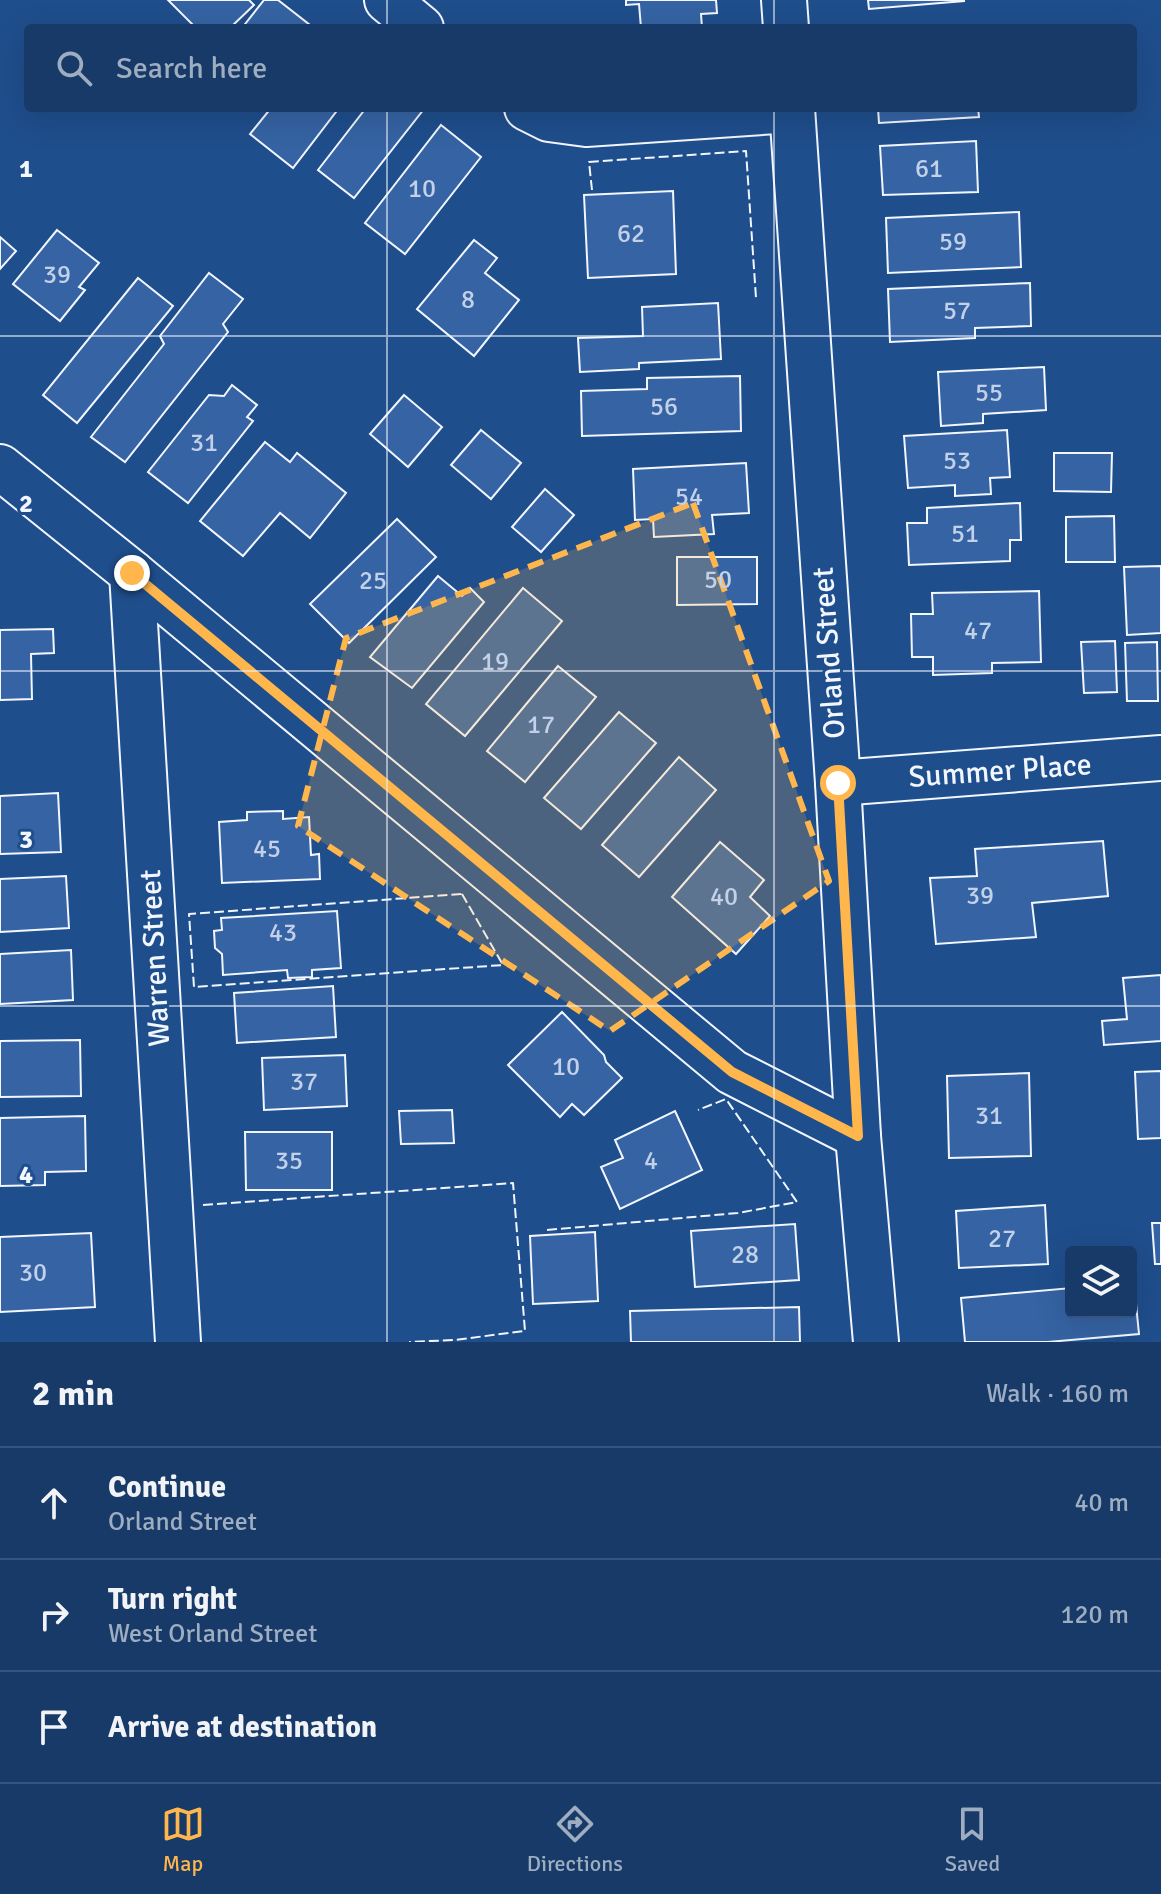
<!DOCTYPE html>
<meta charset="utf-8">
<style>
:root{--surface:#173a69;--page:#244571;--text:#f1f3f6;--muted:#9eadc0;--line:#36547d;--accent:#ffb74d}
body{margin:0;font-family:Signika,sans-serif;background:var(--page);color:var(--text)}
.controls{position:absolute;right:24px;bottom:24px;display:grid;overflow:hidden;border-radius:8px;box-shadow:0 8px 32px #0002}
.controls button{width:72px;height:72px;display:grid;place-items:center;padding:0;border:0;border-bottom:2px solid var(--line);background:var(--surface);color:var(--text);font:40px sans-serif}
.stop{position:absolute;width:24px;height:24px;margin:-18px;border:6px solid #ffb74d;border-radius:50%;background:#fff}
.stop.end{background:#ffb74d;border-color:#fff;box-shadow:0 2px 8px #0008}
.list{margin:0;padding:0;list-style:none}
h2{display:flex;justify-content:space-between;align-items:center;height:104px;margin:0;padding:0 32px;font-size:34px}
h2 small{font-size:26px;font-weight:400;color:var(--muted)}
.list li{display:grid;grid-template-columns:52px 1fr auto;gap:24px;align-items:center;box-sizing:border-box;height:112px;padding:0 32px;border-top:2px solid var(--line)}
.list b{display:block;font-size:30px;white-space:nowrap}
.list p{margin:0;font-size:26px;white-space:nowrap;color:var(--muted)}
.list em{font-size:26px;font-style:normal;color:var(--muted)}
.icon{flex:none;width:44px;height:44px;fill:none;stroke:currentColor;stroke-width:2;stroke-linecap:round;stroke-linejoin:round}
.map{position:relative;flex:none;width:1161px;height:1342px;overflow:hidden}
.search{position:absolute;background:var(--surface);box-shadow:0 8px 32px #0002;left:24px;right:24px;top:24px;height:88px;display:flex;align-items:center;gap:20px;box-sizing:border-box;padding:0 28px;border-radius:8px;color:var(--muted);font-size:30px}
.sheet{height:440px;background:var(--surface)}
nav{display:flex;justify-content:space-around;align-items:center;box-sizing:border-box;height:112px;border-top:2px solid var(--line);background:var(--surface);font-size:22px;color:var(--muted)}
nav a{display:grid;justify-items:center;gap:4px}
nav .on{color:var(--accent)}
.map>svg:first-child{display:block}
.building{fill:#3563a3;stroke:#f2f6ff;stroke-width:2}
.lines{fill:none;stroke-linecap:round;stroke-linejoin:round}
.minor-casing{stroke:#f2f6ff;stroke-width:48}
.minor{stroke:#1f4e8c;stroke-width:44}
.fence{stroke:#f2f6ff;stroke-width:2;stroke-dasharray:10 4;stroke-linecap:butt}
.route{stroke:#ffb74d;stroke-width:10}
.marked{fill:#ffb74d;fill-opacity:0.2;stroke:#ffb74d;stroke-width:6;stroke-dasharray:16 10;stroke-linejoin:round}
.grid{fill:none;stroke:#f2f6ff;stroke-width:2;stroke-opacity:0.55}
.labels{text-anchor:middle;dominant-baseline:central;stroke-width:6;stroke-linejoin:round;paint-order:stroke}
.number-label{font-size:26px;fill:#c3d1e8}
.street-label{font-size:30px;fill:#f2f6ff;stroke:#1f4e8c}
.grid-label{font-size:26px;text-anchor:middle;font-weight:bold;fill:#f2f6ff;stroke:#1f4e8c;stroke-width:6;stroke-linejoin:round;paint-order:stroke}
</style>
<div class="map">
<svg width="1161" height="1342" viewBox="0 0 1161 1342">
<rect width="100%" height="100%" fill="#1f4e8c"/>
<g class="building">
<polygon points="168,0 249,0 254,5 230,28 196,28"/>
<polygon points="264,0 278,0 310,25 308,28 242,28"/>
<polygon points="626,0 716,0 717,13 701,14 702,28 641,28 639,4 626,5"/>
<polygon points="868,0 964,0 964,1 869,9"/>
<polygon points="271,108 339,108 293,168 250,134"/>
<polygon points="366,108 424,109 354,198 318,170"/>
<polygon points="878,108 978,108 979,117 879,123"/>
<polygon points="441,125 481,157 405,254 365,223"/>
<polygon points="976,141 978,192 883,195 880,146"/>
<polygon points="673,191 676,274 588,278 584,195"/>
<polygon points="1019,212 1021,267 888,273 886,218"/>
<polygon points="57,230 99,263 79,287 85,290 60,321 13,284"/>
<polygon points="0,237 16,251 0,269"/>
<polygon points="474,240 497,258 485,273 519,300 474,356 417,309"/>
<polygon points="209,273 243,299 223,324 228,332 125,462 91,437 164,344 160,336"/>
<polygon points="138,278 173,306 77,423 43,395"/>
<polygon points="1030,283 1031,326 975,328 975,338 890,342 888,289"/>
<polygon points="718,303 721,359 639,363 639,369 580,372 578,338 643,336 642,307"/>
<polygon points="1044,367 1046,410 983,414 983,423 941,426 938,372"/>
<polygon points="740,376 741,431 582,436 581,391 647,389 647,378"/>
<polygon points="232,385 257,405 247,417 253,421 188,503 148,472 209,395 224,396"/>
<polygon points="404,395 442,427 408,467 370,434"/>
<polygon points="481,430 521,463 491,499 451,465"/>
<polygon points="1007,430 1010,477 990,478 991,494 955,496 955,485 908,488 904,436"/>
<polygon points="265,442 290,462 297,453 346,493 310,538 280,513 243,556 200,521"/>
<polygon points="1054,453 1112,453 1111,492 1054,491"/>
<polygon points="746,463 749,513 712,515 714,534 654,537 653,519 635,520 633,469"/>
<polygon points="545,489 574,515 541,552 512,527"/>
<polygon points="1020,503 1021,540 1010,540 1010,561 909,565 907,523 927,523 927,508"/>
<polygon points="1114,516 1115,562 1066,562 1066,517"/>
<polygon points="397,519 436,557 349,643 310,604"/>
<polygon points="677,557 757,557 757,604 677,605"/>
<polygon points="1161,566 1161,633 1127,635 1124,567"/>
<polygon points="438,576 462,596 470,588 484,602 412,688 370,657"/>
<polygon points="523,588 562,621 465,736 426,704"/>
<polygon points="1039,591 1041,662 992,663 992,673 933,675 933,657 912,657 911,614 933,614 932,593"/>
<polygon points="53,629 54,653 31,654 32,699 0,700 0,630"/>
<polygon points="1115,641 1117,692 1084,693 1081,642"/>
<polygon points="1157,642 1158,701 1127,701 1125,643"/>
<polygon points="558,666 596,697 525,782 487,751"/>
<polygon points="619,712 656,743 581,829 544,798"/>
<polygon points="679,757 716,790 639,877 602,845"/>
<polygon points="58,793 61,852 0,854 0,796"/>
<polygon points="283,811 283,819 309,817 311,855 319,854 320,879 222,883 219,822 247,820 247,812"/>
<polygon points="1103,841 1108,896 1032,903 1036,937 936,944 930,878 977,876 975,849"/>
<polygon points="720,842 764,880 750,897 770,916 736,954 672,897"/>
<polygon points="66,876 69,928 0,932 0,879"/>
<polygon points="337,911 341,968 312,970 312,977 288,978 287,970 223,975 222,954 215,948 214,931 222,930 221,918"/>
<polygon points="71,950 73,1000 0,1004 0,954"/>
<polygon points="1161,975 1161,1041 1104,1045 1102,1021 1127,1019 1123,978"/>
<polygon points="333,986 336,1037 237,1043 234,993"/>
<polygon points="562,1012 604,1055 606,1062 622,1078 584,1115 572,1104 560,1117 508,1065"/>
<polygon points="80,1040 81,1096 0,1097 0,1041"/>
<polygon points="345,1055 347,1106 264,1110 262,1058"/>
<polygon points="1161,1071 1161,1138 1138,1139 1135,1072"/>
<polygon points="1029,1073 1031,1156 949,1158 947,1076"/>
<polygon points="452,1110 454,1143 401,1144 399,1111"/>
<polygon points="675,1111 702,1170 620,1209 601,1167 623,1158 615,1140"/>
<polygon points="85,1116 86,1171 45,1172 45,1185 0,1186 0,1118"/>
<polygon points="245,1132 332,1132 332,1190 246,1190"/>
<polygon points="1045,1205 1048,1264 959,1268 956,1211"/>
<polygon points="1152,1223 1161,1223 1161,1264 1155,1264"/>
<polygon points="795,1224 799,1280 695,1287 691,1231"/>
<polygon points="595,1232 598,1301 533,1304 530,1236"/>
<polygon points="91,1233 95,1307 0,1312 0,1237"/>
<polygon points="1071,1288 1071,1312 1131,1312 1131,1295 1135,1294 1139,1334 1048,1342 965,1342 961,1298"/>
<polygon points="799,1307 800,1342 631,1342 630,1311"/>
</g>
<g class="lines">
<defs>
<g id="minor">
<polyline points="387,0 421,28"/>
<polyline points="784,0 786,28"/>
<polyline points="527,108 549,119 586,124 792,110"/>
<polyline points="792,108 838,783 858,1136 876,1342"/>
<polyline points="0,467 132,573 732,1072 858,1136"/>
<polyline points="132,573 178,1342"/>
<polyline points="838,783 1161,758"/>
</g>
</defs>
<use href="#minor" class="minor-casing"/>
<use href="#minor" class="minor"/>
<g class="fence">
<polyline points="592,190 589,162 746,151 756,298"/>
<polygon points="462,894 503,965 194,987 189,914"/>
<polyline points="203,1205 513,1183 525,1331 454,1340 409,1342"/>
<polyline points="547,1230 738,1213 797,1202 726,1099 698,1110"/>
</g>
</g>
<g class="lines">
<polyline class="route" points="132,573 732,1072 858,1136 838,783"/>
</g>
<path class="marked" d="M693 503 829 881 610 1031 298 826 346 638Z"/>
<path class="grid" d="M387 0V28M774 0V28M387 108V1342M774 108V1342M0 336H1161M0 671H1161M0 1006H1161"/>
<g class="labels">
<g class="number-label">
<text x="929" y="169">61</text>
<text x="422" y="189">10</text>
<text x="631" y="234">62</text>
<text x="953" y="242">59</text>
<text x="57" y="275">39</text>
<text x="468" y="300">8</text>
<text x="957" y="311">57</text>
<text x="989" y="393">55</text>
<text x="664" y="407">56</text>
<text x="204" y="443">31</text>
<text x="957" y="461">53</text>
<text x="689" y="497">54</text>
<text x="965" y="534">51</text>
<text x="718" y="580">50</text>
<text x="373" y="581">25</text>
<text x="978" y="631">47</text>
<text x="495" y="662">19</text>
<text x="541" y="725">17</text>
<text x="267" y="849">45</text>
<text x="980" y="896">39</text>
<text x="724" y="897">40</text>
<text x="283" y="933">43</text>
<text x="566" y="1067">10</text>
<text x="304" y="1082">37</text>
<text x="989" y="1116">31</text>
<text x="289" y="1161">35</text>
<text x="651" y="1161">4</text>
<text x="1002" y="1239">27</text>
<text x="745" y="1255">28</text>
<text x="33" y="1273">30</text>
</g>
<g class="street-label">
<text transform="translate(829 653) rotate(-94)">Orland Street</text>
<text transform="translate(1000 771) rotate(-4)">Summer Place</text>
<text transform="translate(155 958) rotate(-93)">Warren Street</text>
</g>
</g>
<g class="grid-label">
<text x="26" y="177">1</text>
<text x="26" y="512">2</text>
<text x="26" y="848">3</text>
<text x="26" y="1183">4</text>
</g>
</svg>
<div class="controls">
<button><svg class="icon" aria-label="layers" viewBox="0 0 24 24"><path d="M12 4l9 5-9 5-9-5zM3 14l9 5 9-5"/></svg></button>
</div>
<div class="stop" style="left:838px;top:783px"></div>
<div class="stop end" style="left:132px;top:573px"></div>
<div class="search"><svg class="icon" aria-label="search" viewBox="0 0 24 24"><circle cx="10" cy="10" r="6"/><path d="M15 15l6 6"/></svg>Search here</div>
</div>
<section class="sheet">
<h2>2 min<small>Walk · 160 m</small></h2>
<ul class="list">
<li><svg class="icon" aria-label="ahead" viewBox="0 0 24 24"><path d="M12 20V5M6 11l6-6 6 6"/></svg><div><b>Continue</b><p>Orland Street</p></div><em>40 m</em></li>
<li><svg class="icon" aria-label="right" viewBox="0 0 24 24"><path d="M7 20v-9h11M14 6l5 5-5 5"/></svg><div><b>Turn right</b><p>West Orland Street</p></div><em>120 m</em></li>
<li><svg class="icon" aria-label="arrive" viewBox="0 0 24 24"><path d="M6 21V4h12l-3 4 3 4H6"/></svg><div><b>Arrive at destination</b></div></li>
</ul>
</section>
<nav>
<a class="on"><svg class="icon" aria-label="map" viewBox="0 0 24 24"><path d="M3 6l6-2 6 2 6-2v14l-6 2-6-2-6 2zM9 4v14M15 6v14"/></svg>Map</a>
<a><svg class="icon" aria-label="directions" viewBox="0 0 24 24"><path d="M12 3l9 9-9 9-9-9zM9 14v-3h6M13 9l2 2-2 2"/></svg>Directions</a>
<a><svg class="icon" aria-label="saved" viewBox="0 0 24 24"><path d="M7 4h10v16l-5-4-5 4z"/></svg>Saved</a>
</nav>
